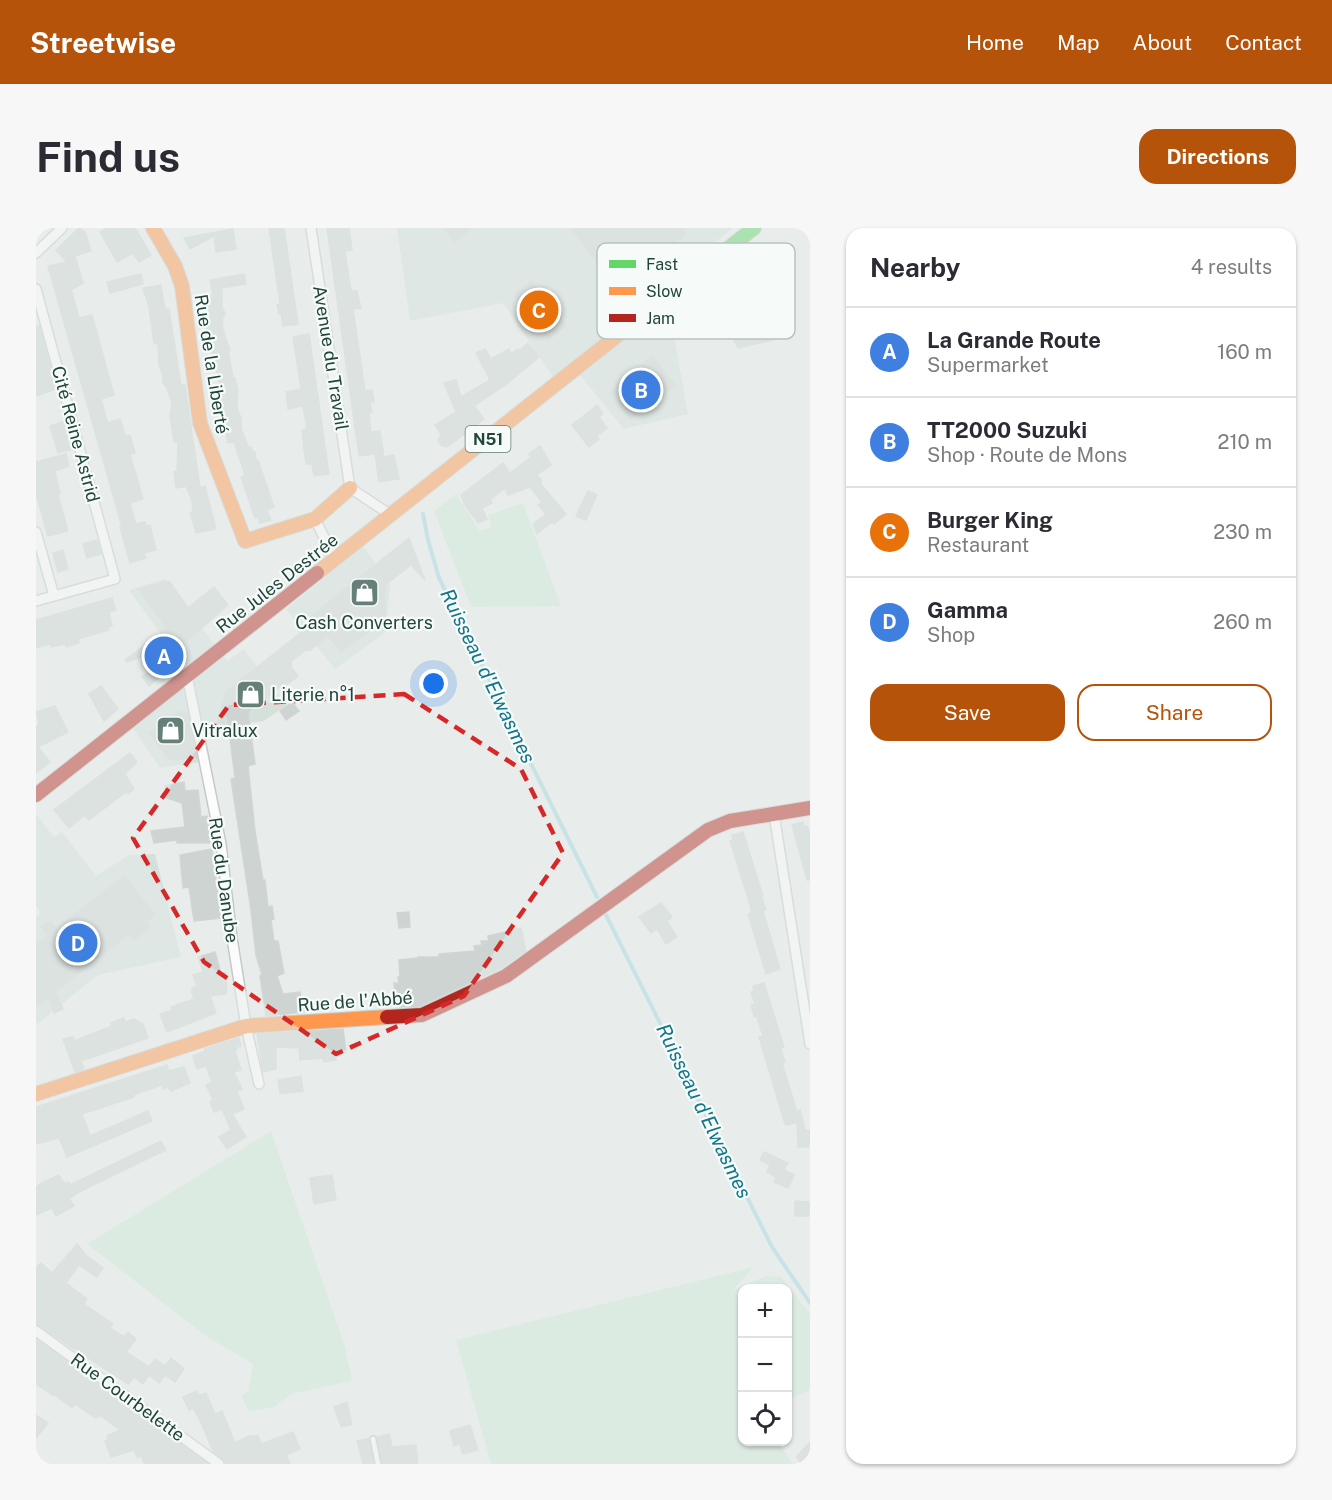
<!DOCTYPE html>
<meta charset="utf-8">
<style>
:root{--surface:#fff;--page:#f7f7f7;--text:#2b2b33;--muted:#7c7c81;--line:#e1e1e2;--accent:#b45309}
body{margin:0;font-family:"Public Sans",sans-serif;background:var(--page);color:var(--text)}
.controls{position:absolute;right:18px;bottom:18px;display:grid;overflow:hidden;border-radius:12px;box-shadow:0 2px 4px #0004}
.controls button{width:54px;height:54px;display:grid;place-items:center;padding:0;border:0;border-bottom:2px solid var(--line);background:var(--surface);color:var(--text);font:30px sans-serif}
.you{position:absolute;left:398px;top:456px;width:21px;height:21px;margin:-15px;border:4px solid #fff;border-radius:50%;background:#1a73e8;box-shadow:0 0 0 9px #1a73e833}
.badge{display:grid;place-items:center;width:39px;height:39px;border-radius:50%;background:var(--accent);color:#fff;font-size:20px;font-weight:700}
.pin{position:absolute;translate:-50% -50%;border:3px solid #fff;box-shadow:0 2px 6px #0006}
.list{margin:0;padding:0;list-style:none}
h2{display:flex;justify-content:space-between;align-items:center;height:78px;margin:0;padding:0 24px;font-size:26px}
h2 small{font-size:20px;font-weight:400;color:var(--muted)}
.list li{display:grid;grid-template-columns:39px 1fr auto;gap:18px;align-items:center;box-sizing:border-box;height:90px;padding:0 24px;border-top:2px solid var(--line)}
.list b{display:block;font-size:22px;white-space:nowrap}
.list p{margin:0;font-size:20px;white-space:nowrap;color:var(--muted)}
.list em{font-size:20px;font-style:normal;color:var(--muted)}
.actions{display:flex;gap:12px;padding:18px 24px}
.actions a{flex:1;padding:14px 0;border:2px solid var(--accent);border-radius:18px;text-align:center;font-size:21px;color:var(--accent)}
.actions .main{background:var(--accent);color:#fff}
.icon{flex:none;width:33px;height:33px;fill:none;stroke:currentColor;stroke-width:2;stroke-linecap:round;stroke-linejoin:round}
.map{position:relative;flex:none;width:774px;height:1236px;overflow:hidden;border-radius:18px}
header{display:flex;align-items:center;gap:36px;box-sizing:border-box;height:84px;padding:0 30px;background:var(--accent);color:#fff}
header strong{font-size:28px}
nav{display:flex;gap:33px;margin-inline-start:auto;font-size:21px}
.intro{display:flex;align-items:center;justify-content:space-between;box-sizing:border-box;height:144px;padding:0 36px}
h1{margin:0;font-size:42px}
.button{padding:15px 27px;border-radius:18px;background:var(--accent);color:#fff;font-size:21px;font-weight:700}
main{display:flex;gap:36px;padding:0 36px}
aside{flex:1;background:var(--surface);border-radius:18px;box-shadow:0 2px 4px #0004}
.map>svg:first-child{display:block}
.built{fill:#d5e0db}
.green{fill:#cfe8d7}
.lines{fill:none;stroke-linecap:round;stroke-linejoin:round}
.stream{stroke:#a3d7e0;stroke-width:4}
.building{fill:#cdd4d2;stroke:#d0d6d4;stroke-width:1.5}
.lane-casing{stroke:#c4cac8;stroke-width:8}
.street-casing{stroke:#c4cac8;stroke-width:12}
.fast-casing{stroke:#c3cbc8;stroke-width:16}
.slow-casing{stroke:#c3cbc8;stroke-width:16}
.jam-casing{stroke:#c3cbc8;stroke-width:16}
.lane{stroke:#fcfcfc;stroke-width:4.5}
.street{stroke:#fcfcfc;stroke-width:9}
.fast{stroke:#63d668;stroke-width:14}
.slow{stroke:#ff974d;stroke-width:14}
.jam{stroke:#b3261e;stroke-width:14}
.marked{fill:none;stroke:#d62828;stroke-width:4.5;stroke-dasharray:12 8;stroke-linejoin:round}
.labels{text-anchor:middle;dominant-baseline:central;stroke-width:4.5;stroke-linejoin:round;paint-order:stroke}
.shield{fill:#f6fbf9;stroke:#617b74;stroke-width:1.5}
.shield-label{font-size:16px;font-weight:bold;fill:#21443b}
.street-label{font-size:18px;fill:#21443b;stroke:#f6fbf9}
.poi-label{font-size:18px;fill:#21443b;stroke:#f6fbf9;text-anchor:start}
.water-label{font-size:20px;font-style:italic;fill:#127689;stroke:#f6fbf9}
.key{fill:#f6fbf9;stroke:#b6c4c0;stroke-width:1.5}
.key-label{font-size:16px;fill:#21443b}
</style>
<header>
<strong>Streetwise</strong>
<nav><a>Home</a><a>Map</a><a>About</a><a>Contact</a></nav>
</header>
<div class="intro"><h1>Find us</h1><a class="button">Directions</a></div>
<main>
<div class="map">
<svg width="774" height="1236" viewBox="0 0 774 1236">
<rect width="100%" height="100%" fill="#e8edeb"/>
<g class="built">
<polygon points="361,0 697,0 626,56 634,85 652,186 588,201 540,142 519,152 467,75 374,93"/>
<polygon points="327,318 354,357 350,404 299,441 250,381"/>
<polygon points="129,351 191,433 208,421 250,477 228,493 159,502 164,534 124,540 94,496 140,462 112,421 127,409 93,362"/>
<polygon points="0,586 18,609 26,604 60,648 93,627 119,626 145,729 62,747 0,797 0,689 5,685 0,678"/>
</g>
<g class="green">
<polygon points="420,266 444,303 455,299 452,287 487,275 525,378 435,379 398,283"/>
<polygon points="235,903 309,1119 316,1153 255,1166 238,1179 213,1184 205,1167 212,1164 217,1136 170,1108 51,1016"/>
<polygon points="718,1039 697,1062 730,1048 745,1049 774,1086 774,1162 752,1172 752,1060 706,1060 706,1214 743,1214 756,1236 455,1236 420,1112"/>
</g>
<g class="lines">
<g class="stream">
<polyline points="387,286 392,312 403,350 561,669"/>
<polyline points="570,687 736,1019 774,1075"/>
</g>
</g>
<g class="building">
<polygon points="43,0 49,4 55,23 39,28 47,55 30,65 36,64 43,90 56,87 78,167 65,171 70,189 72,195 84,191 89,208 94,207 99,225 94,226 107,271 94,275 100,296 109,294 110,298 114,297 120,322 108,325 110,330 94,335 84,299 86,299 12,38 31,34 20,22"/>
<polygon points="71,0 99,0 115,27 103,34 97,25 81,34 64,4"/>
<polygon points="233,0 248,0 262,96 247,98 245,86 243,86 241,77 244,76"/>
<polygon points="291,0 313,0 316,22 309,23 315,63 321,63 325,80 317,81 329,163 336,162 338,174 334,174 336,184 333,185 335,204 344,203 348,229 358,227 363,251 343,254 339,226 323,228"/>
<polygon points="408,0 436,0 419,14"/>
<polygon points="535,0 646,0 650,6 601,45 596,38 576,54"/>
<polygon points="197,1 200,21 180,24 178,8 154,21 148,10"/>
<polygon points="747,27 758,42 755,44 759,48 749,56 748,53 733,64 735,66 730,69 733,73 731,75 737,84 731,89 735,95 731,98 741,111 702,120 697,110 725,88 711,69 697,80 699,83 685,94 683,91 668,103 656,86 671,73 674,77 697,60 701,65 728,44 727,41"/>
<polygon points="105,46 107,56 74,65 71,54"/>
<polygon points="208,46 210,56 186,60 186,79 189,85 186,92 187,102 194,122 192,123 197,150 199,150 202,162 201,180 205,190 205,201 213,220 215,219 217,224 219,224 220,233 222,232 238,279 231,282 235,292 224,295 222,289 219,290 205,249 209,247 198,214 192,215 183,172 187,171 169,95 173,94 168,69 177,67 174,52"/>
<polygon points="496,53 530,97 512,112 478,67"/>
<polygon points="125,57 129,82 133,81 145,157 149,157 164,260 169,258 180,301 160,305 154,285 157,284 156,273 150,258 140,260 138,244 141,243 142,213 138,214 134,188 136,175 131,160 127,155 127,148 123,136 122,115 118,116 113,79 107,60"/>
<polygon points="0,98 3,98 20,161 0,168"/>
<polygon points="273,106 293,246 278,248 276,236 270,236 268,222 266,202 271,201 267,178 252,181 250,164 265,161 257,109"/>
<polygon points="492,115 503,129 468,158 438,178 448,191 411,219 406,218 402,213 405,206 399,197 420,184 408,155 420,152 425,169 454,152 440,125 449,121 455,131 473,121 475,126 482,121 483,123"/>
<polygon points="616,128 639,157 595,192 574,165 581,159 580,157"/>
<polygon points="561,177 567,186 563,189 571,200 561,208 563,211 553,219 536,197"/>
<polygon points="29,193 37,221 22,225 14,198"/>
<polygon points="504,218 515,237 501,247 506,253 504,255 530,286 518,296 516,294 501,306 497,296 510,286 502,277 506,274 494,259 472,267 469,260 454,272 456,275 446,280 451,291 442,295 429,277 425,267 467,235 474,245 495,229 493,226"/>
<polygon points="30,226 33,238 19,243 24,266 22,267 32,303 12,308 0,266 0,234"/>
<polygon points="552,263 561,267 550,292 540,288"/>
<polygon points="373,310 389,352 375,337 349,357 349,391 305,424 292,408 273,423 270,422 254,434 256,437 255,439 262,448 250,457 249,455 212,484 219,536 212,538 219,603 227,652 229,652 232,679 236,678 238,691 235,692 238,713 242,713 248,745 241,748 247,766 264,764 268,784 230,788 224,748 226,747 220,727 215,682 195,551 199,550 191,486 184,484 190,464 279,393 275,388"/>
<polygon points="61,312 65,326 51,330 47,316"/>
<polygon points="27,322 32,341 22,344 17,325"/>
<polygon points="133,353 152,380 178,359 192,377 143,420 149,428 113,458 106,449 115,442 106,431 111,427 90,434 89,432 131,401 103,361"/>
<polygon points="76,370 80,382 73,384 76,398 72,399 73,402 42,411 43,415 30,419 29,416 15,419 14,416 0,420 0,392"/>
<polygon points="65,458 82,481 68,493 53,466"/>
<polygon points="256,474 263,483 250,492 244,483"/>
<polygon points="19,478 32,504 2,519 14,534 0,545 0,498 3,497 0,484"/>
<polygon points="144,483 152,486 161,529 138,532 132,530 113,505"/>
<polygon points="94,525 101,534 89,546 98,561 92,566 90,564 53,592 49,587 33,600 18,582"/>
<polygon points="148,554 149,563 162,562 165,589 171,588 175,615 141,615 141,612 118,615 115,603 149,599 146,575 128,569 130,563 129,558"/>
<polygon points="767,594 768,599 771,598 774,606 774,652 771,652 756,597"/>
<polygon points="707,604 727,668 725,668 730,682 727,683 744,741 730,746 712,686 715,685 715,680 694,613 697,612 696,607"/>
<polygon points="176,621 185,690 158,693 153,659 147,660 144,627"/>
<polygon points="88,648 119,687 110,694 114,699 98,712 93,706 20,763 27,781 18,785 13,769 0,779 0,717 13,708 6,699 14,693 20,701"/>
<polygon points="625,675 636,689 631,693 641,709 630,716 621,701 615,705 603,689"/>
<polygon points="373,684 374,699 363,700 361,685"/>
<polygon points="485,700 490,723 465,740 384,778 364,779 362,766 359,766 358,755 363,755 362,749 364,749 363,732 382,730 382,729 403,729 403,726 439,723 438,718 446,717 445,713 453,713 452,708"/>
<polygon points="179,724 185,746 189,745 191,760 190,766 174,768 180,785 131,804 124,786 136,782 135,779 158,771 155,763 158,762 156,760 161,758 157,747 167,744 162,729"/>
<polygon points="728,755 748,819 745,820 749,834 746,835 761,884 764,882 769,902 774,902 774,914 772,919 762,919 761,894 750,897 748,893 723,809 727,808 720,787 718,788 715,777 719,776 715,764 718,763 717,758"/>
<polygon points="88,790 89,794 98,791 107,796 112,810 45,833 48,841 39,844 27,811 37,809 38,813 76,798 75,795"/>
<polygon points="307,801 310,824 299,825 300,832 288,834 287,830 264,832 263,820 240,819 240,841 227,844 221,806"/>
<polygon points="203,810 205,818 201,819 201,822 199,823 205,842 198,844 206,861 201,863 208,881 196,886 210,909 191,921 183,909 195,902 186,881 178,884 174,874 177,872 170,857 176,854 170,838 161,841 157,828 169,823 168,821"/>
<polygon points="131,837 133,843 148,839 154,855 135,863 132,859 127,861 126,857 97,867 98,869 46,886 54,908 112,883 116,893 31,929 23,910 0,916 0,879"/>
<polygon points="265,848 267,863 244,866 242,852"/>
<polygon points="125,913 130,922 45,963 33,971 38,978 20,988 16,980 0,987 0,959 6,955 23,947 26,953 27,953 29,956 33,954 34,957"/>
<polygon points="728,924 752,935 748,942 758,947 752,960 738,954 740,949 731,944 734,937 724,932"/>
<polygon points="296,947 300,972 278,976 274,950"/>
<polygon points="759,973 773,974 773,988 759,988"/>
<polygon points="41,1016 51,1028 67,1040 61,1049 43,1037 30,1055 51,1071 48,1076 77,1096 74,1100 88,1109 92,1104 100,1111 90,1124 113,1139 119,1131 129,1138 135,1130 148,1141 139,1154 129,1147 123,1155 113,1147 107,1156 98,1149 92,1156 0,1096 0,1039 5,1035 16,1045"/>
<polygon points="0,1111 154,1223 172,1236 109,1236 105,1228 101,1229 98,1222 75,1229 69,1213 72,1212 71,1208 84,1202 65,1188 59,1190 39,1176 36,1180 19,1167 18,1168 0,1156"/>
<polygon points="161,1163 163,1167 170,1165 179,1186 186,1183 199,1215 213,1208 222,1208 225,1216 257,1204 264,1221 250,1227 254,1236 190,1236 187,1231 177,1223 164,1192 157,1180 153,1182 147,1169"/>
<polygon points="311,1174 316,1197 305,1199 298,1179"/>
<polygon points="0,1187 12,1195 0,1210"/>
<polygon points="434,1197 442,1222 427,1226 424,1216 418,1218 414,1203"/>
<polygon points="353,1206 356,1219 380,1217 382,1236 346,1236 341,1209"/>
<polygon points="330,1211 333,1211 337,1236 327,1236 321,1213"/>
<polygon points="774,1214 774,1236 766,1236 760,1229"/>
</g>
<g class="lines">
<defs>
<polyline id="lane" points="337,1211 342,1236"/>
<g id="street">
<polyline points="275,0 314,260 355,287"/>
<polyline points="0,25 26,0"/>
<polyline points="0,61 79,351 0,373"/>
<polyline points="279,291 299,332"/>
<polyline points="0,304 18,368"/>
<polyline points="151,448 185,616 196,710 210,798 223,856"/>
<polyline points="738,586 774,816"/>
<polyline points="0,1103 183,1236"/>
</g>
<polyline id="fast" points="620,77 718,0"/>
<g id="slow">
<polyline points="117,0 139,38 146,58 164,195 209,313 279,291 314,260"/>
<polyline points="281,345 620,77"/>
<polyline points="0,866 210,798 351,789"/>
</g>
<g id="jam">
<polyline points="0,567 281,345"/>
<polyline points="351,789 386,787 470,748 672,602 694,593 774,580"/>
</g>
</defs>
<use href="#lane" class="lane-casing"/>
<use href="#street" class="street-casing"/>
<use href="#fast" class="fast-casing"/>
<use href="#slow" class="slow-casing"/>
<use href="#jam" class="jam-casing"/>
<use href="#lane" class="lane"/>
<use href="#street" class="street"/>
<use href="#fast" class="fast"/>
<use href="#slow" class="slow"/>
<use href="#jam" class="jam"/>
</g>
<path d="M0 0H774V1236H0ZM368 466 485 541 527 625 428 768 300 826 168 734 97 610 193 477Z" fill="#e8edeb" fill-opacity=".55" fill-rule="evenodd"/>
<path class="marked" d="M368 466 485 541 527 625 428 768 300 826 168 734 97 610 193 477Z"/>
<defs>
<symbol id="shop-square" viewBox="-11 -11 22 22"><rect x="-9" y="-9" width="18" height="18" rx="4" fill="#677f79" stroke="#f6fbf9"/><path d="M-5-2.5h2.3a2.7 3.5 0 0 1 5.4 0H5L5.5 6h-11ZM-1.5-2.5h3a1.5 2.3 0 0 0-3 0Z" fill="#fff"/></symbol>
</defs>
<g fill-rule="evenodd">
<use href="#shop-square" x="312" y="348" width="33" height="33"/>
<use href="#shop-square" x="198" y="450" width="33" height="33"/>
<use href="#shop-square" x="118" y="486" width="33" height="33"/>
</g>
<g class="labels">
<rect class="shield" x="429.5" y="198" width="45" height="26" rx="4.5"/>
<g class="shield-label">
<text x="452" y="211">N51</text>
</g>
<g class="street-label">
<text transform="translate(295 130) rotate(81)">Avenue du Travail</text>
<text transform="translate(176 136) rotate(81)">Rue de la Liberté</text>
<text transform="translate(40 206) rotate(75)">Cité Reine Astrid</text>
<text transform="translate(241 355) rotate(-38)">Rue Jules Destrée</text>
<text transform="translate(188 652) rotate(82)">Rue du Danube</text>
<text transform="translate(319 773) rotate(-4)">Rue de l'Abbé</text>
<text transform="translate(92 1169) rotate(36)">Rue Courbelette</text>
</g>
<g class="poi-label">
<text x="328" y="394" text-anchor="middle">Cash Converters</text>
<text x="235" y="466">Literie n°1</text>
<text x="156" y="502">Vitralux</text>
</g>
<g class="water-label">
<text transform="translate(452 448) rotate(64)">Ruisseau d'Elwasmes</text>
<text transform="translate(668 883) rotate(64)">Ruisseau d'Elwasmes</text>
</g>
</g>
<rect x="561" y="15" width="198" height="96" rx="9" class="key"/>
<rect x="573" y="32" width="27" height="8" fill="#63d668"/>
<rect x="573" y="59" width="27" height="8" fill="#ff974d"/>
<rect x="573" y="86" width="27" height="8" fill="#b3261e"/>
<g class="key-label">
<text x="610" y="42">Fast</text>
<text x="610" y="69">Slow</text>
<text x="610" y="96">Jam</text>
</g>
</svg>
<div class="controls">
<button>+</button>
<button>−</button>
<button><svg class="icon" aria-label="locate" viewBox="0 0 24 24"><circle cx="12" cy="12" r="6"/><path d="M12 2v4M12 18v4M2 12h4M18 12h4"/></svg></button>
</div>
<div class="you"></div>
<div class="pin badge" style="left:128px;top:428px;background:#3f7fe0">A</div>
<div class="pin badge" style="left:605px;top:162px;background:#3f7fe0">B</div>
<div class="pin badge" style="left:503px;top:82px;background:#e8710a">C</div>
<div class="pin badge" style="left:42px;top:715px;background:#3f7fe0">D</div>
</div>
<aside>
<h2>Nearby<small>4 results</small></h2>
<ul class="list">
<li><span class="badge" style="background:#3f7fe0">A</span><div><b>La Grande Route</b><p>Supermarket</p></div><em>160 m</em></li>
<li><span class="badge" style="background:#3f7fe0">B</span><div><b>TT2000 Suzuki</b><p>Shop · Route de Mons</p></div><em>210 m</em></li>
<li><span class="badge" style="background:#e8710a">C</span><div><b>Burger King</b><p>Restaurant</p></div><em>230 m</em></li>
<li><span class="badge" style="background:#3f7fe0">D</span><div><b>Gamma</b><p>Shop</p></div><em>260 m</em></li>
</ul>
<div class="actions"><a class="main">Save</a><a>Share</a></div>
</aside>
</main>
